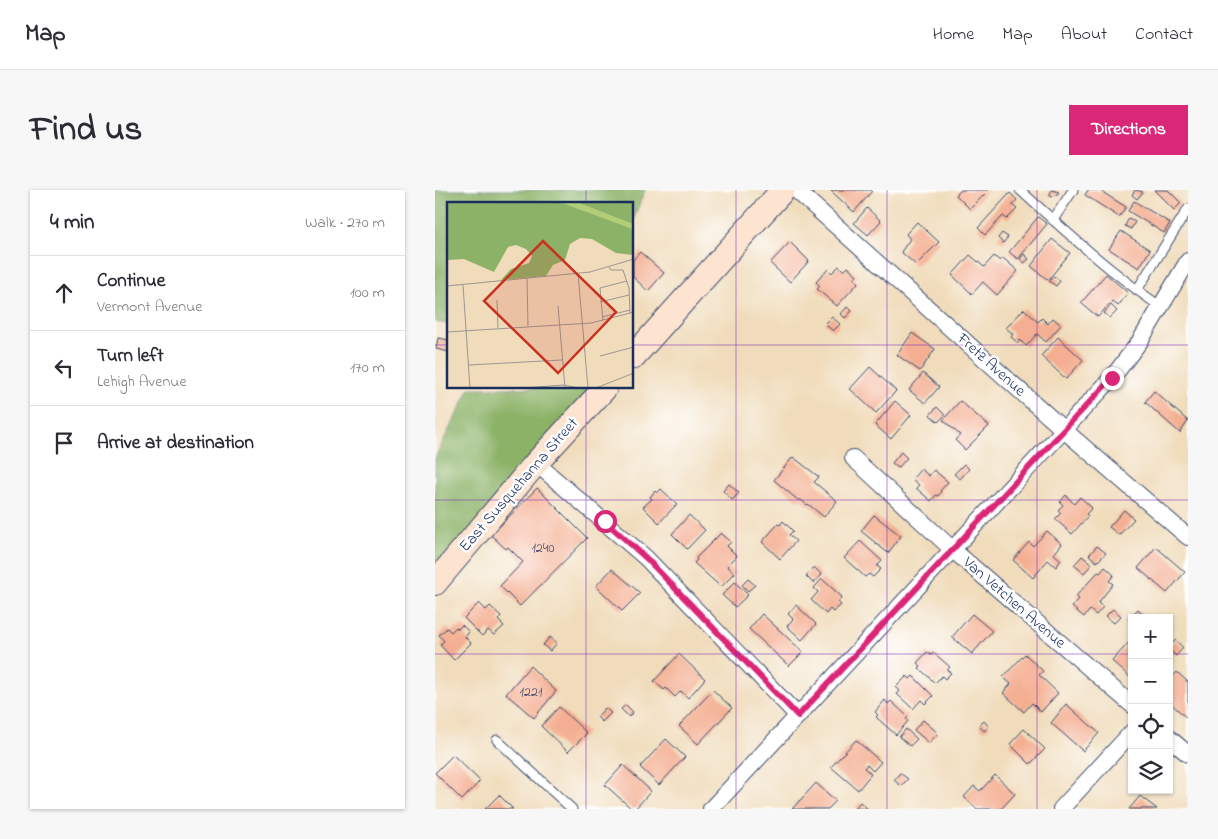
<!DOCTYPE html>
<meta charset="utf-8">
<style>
:root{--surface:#fff;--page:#f7f7f7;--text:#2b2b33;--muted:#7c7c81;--line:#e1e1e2;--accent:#db2777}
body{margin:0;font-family:"Indie Flower",sans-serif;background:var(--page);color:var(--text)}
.controls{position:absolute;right:15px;bottom:15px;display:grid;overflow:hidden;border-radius:0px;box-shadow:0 1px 4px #0004}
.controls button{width:45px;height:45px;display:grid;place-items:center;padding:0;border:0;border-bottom:1px solid var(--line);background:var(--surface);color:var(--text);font:25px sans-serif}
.stop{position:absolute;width:15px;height:15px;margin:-11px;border:4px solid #db2777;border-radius:50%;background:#fff}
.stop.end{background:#db2777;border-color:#fff;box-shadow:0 1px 5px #0008}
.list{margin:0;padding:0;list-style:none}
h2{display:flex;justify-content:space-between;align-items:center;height:65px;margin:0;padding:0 20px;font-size:21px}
h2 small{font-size:16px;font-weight:400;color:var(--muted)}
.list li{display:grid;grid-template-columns:32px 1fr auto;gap:15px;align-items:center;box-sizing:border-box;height:75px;padding:0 20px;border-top:1px solid var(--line)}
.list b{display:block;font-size:19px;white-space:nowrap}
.list p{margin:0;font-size:16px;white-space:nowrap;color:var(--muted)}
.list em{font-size:16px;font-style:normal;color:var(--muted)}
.icon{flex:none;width:28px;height:28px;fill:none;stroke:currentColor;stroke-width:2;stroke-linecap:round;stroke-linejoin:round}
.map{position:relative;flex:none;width:753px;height:619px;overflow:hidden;border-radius:0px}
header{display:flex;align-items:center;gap:30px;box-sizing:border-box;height:70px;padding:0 25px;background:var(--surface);border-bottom:1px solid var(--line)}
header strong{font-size:24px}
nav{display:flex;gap:28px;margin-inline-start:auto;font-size:18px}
.intro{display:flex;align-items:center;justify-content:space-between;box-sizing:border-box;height:120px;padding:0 30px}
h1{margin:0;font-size:35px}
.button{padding:12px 22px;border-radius:0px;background:var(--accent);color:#fff;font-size:18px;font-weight:700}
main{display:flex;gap:30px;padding:0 30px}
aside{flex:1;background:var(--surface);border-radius:0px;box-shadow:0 1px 4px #0004}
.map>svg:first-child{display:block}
.forest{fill:#8cb267;stroke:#547062}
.building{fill:#f4ae91}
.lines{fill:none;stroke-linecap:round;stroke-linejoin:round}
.service-casing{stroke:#3b496c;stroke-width:11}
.minor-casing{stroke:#3b496c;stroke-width:18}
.secondary-casing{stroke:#3b496c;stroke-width:26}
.service{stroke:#fff;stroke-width:9}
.minor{stroke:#fff;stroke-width:16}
.secondary{stroke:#fde4d0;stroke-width:24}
.route{stroke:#db2777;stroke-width:6}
.grid{fill:none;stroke:#7b2cbf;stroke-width:1;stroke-opacity:0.55}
.labels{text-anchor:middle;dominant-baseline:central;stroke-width:5;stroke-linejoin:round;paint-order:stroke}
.number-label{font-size:14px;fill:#514f6b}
.street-label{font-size:16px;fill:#1b2f5e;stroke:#fff}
.inset-road{fill:none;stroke:#9b9695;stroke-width:1}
.view{fill:#c8321e;fill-opacity:0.15;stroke:#c8321e;stroke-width:2.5}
.inset-edge{fill:none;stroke:#1b2f5e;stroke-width:2.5}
</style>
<header>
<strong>Map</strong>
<nav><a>Home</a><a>Map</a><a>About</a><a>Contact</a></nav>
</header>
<div class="intro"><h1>Find us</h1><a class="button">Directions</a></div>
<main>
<aside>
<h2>4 min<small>Walk · 270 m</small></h2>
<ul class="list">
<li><svg class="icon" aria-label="ahead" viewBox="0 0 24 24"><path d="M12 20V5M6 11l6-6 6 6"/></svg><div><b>Continue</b><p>Vermont Avenue</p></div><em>100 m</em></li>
<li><svg class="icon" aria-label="left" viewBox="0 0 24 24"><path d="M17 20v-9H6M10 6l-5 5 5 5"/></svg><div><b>Turn left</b><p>Lehigh Avenue</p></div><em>170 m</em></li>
<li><svg class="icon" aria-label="arrive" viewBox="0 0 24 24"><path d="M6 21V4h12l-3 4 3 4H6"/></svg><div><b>Arrive at destination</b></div></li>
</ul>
</aside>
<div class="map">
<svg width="753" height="619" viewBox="0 0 753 619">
<rect width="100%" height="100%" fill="#fff"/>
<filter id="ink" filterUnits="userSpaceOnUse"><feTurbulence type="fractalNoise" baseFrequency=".02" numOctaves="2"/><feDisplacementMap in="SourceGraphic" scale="10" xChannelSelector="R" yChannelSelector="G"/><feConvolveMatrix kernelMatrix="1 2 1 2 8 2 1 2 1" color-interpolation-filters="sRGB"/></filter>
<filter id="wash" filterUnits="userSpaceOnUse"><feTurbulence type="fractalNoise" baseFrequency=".0096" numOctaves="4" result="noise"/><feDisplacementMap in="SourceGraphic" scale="20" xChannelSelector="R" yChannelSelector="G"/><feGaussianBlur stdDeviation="1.12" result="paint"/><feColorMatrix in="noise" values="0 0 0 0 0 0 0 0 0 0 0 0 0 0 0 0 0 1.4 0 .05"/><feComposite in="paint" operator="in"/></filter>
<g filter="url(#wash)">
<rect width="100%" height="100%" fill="#f0dbba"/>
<g class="forest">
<polygon points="0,0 210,0 198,30 198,14 14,14 14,134 0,132"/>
<polygon points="35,198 170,198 0,393 0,268"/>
</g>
<g id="blocks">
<g class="building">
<polygon points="395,0 436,0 437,1 419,22"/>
<polygon points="526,0 554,0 535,19 521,5"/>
<polygon points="617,0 624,2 621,6 619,5 617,7 614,5"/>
<polygon points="653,0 664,0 691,17 684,27 650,5"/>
<polygon points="700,0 708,2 702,9 697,5"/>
<polygon points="719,0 733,0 746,13 739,20"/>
<polygon points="575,3 582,10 577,15 582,19 572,29 568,26 550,45 543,38"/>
<polygon points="699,11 735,33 729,43 693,21"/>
<polygon points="432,18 446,31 433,45 419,33"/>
<polygon points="603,27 612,34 583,69 574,62"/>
<polygon points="694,28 700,32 696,39 690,36"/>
<polygon points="482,32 504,52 481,75 466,62 475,49 471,44"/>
<polygon points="686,41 715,60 704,78 674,59"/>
<polygon points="567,43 573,47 568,53 563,48"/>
<polygon points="617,49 635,63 613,90 596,76"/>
<polygon points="355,52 374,71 355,92 335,73"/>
<polygon points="205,62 229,83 213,101 198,87 198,70"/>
<polygon points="589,64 594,69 589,73 585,69"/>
<polygon points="535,65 549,77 559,66 565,71 568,68 583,81 562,105 548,92 537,104 517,85"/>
<polygon points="404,76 409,81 413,77 422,85 419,89 423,93 402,116 382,99 385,96 381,92 393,79 397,83"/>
<polygon points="671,84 693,103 683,116 677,111 663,127 646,113"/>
<polygon points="619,86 625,91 621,96 614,91"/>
<polygon points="676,115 682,121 675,128 669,123"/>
<polygon points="412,117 417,121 410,128 406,124"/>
<polygon points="589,119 603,132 607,128 613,134 618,128 626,135 611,152 602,144 591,156 585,150 583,153 576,147 578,144 571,138"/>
<polygon points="397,127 405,134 398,141 390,134"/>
<polygon points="477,143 500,159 485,181 462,165"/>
<polygon points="623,147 648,170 631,189 606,166"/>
<polygon points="3,148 14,150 14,162 1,159"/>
<polygon points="435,177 461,201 441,223 415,199"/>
<polygon points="488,183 504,197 490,213 474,200"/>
<polygon points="719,201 753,231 745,243 710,212"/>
<polygon points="460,211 476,225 456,249 440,235"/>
<polygon points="525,211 554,236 530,260 520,250 525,245 508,230"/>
<polygon points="502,217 510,225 503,232 495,225"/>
<polygon points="466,262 472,268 463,278 457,273"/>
<polygon points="358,267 384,287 379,292 402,311 389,327 373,314 372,315 365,309 364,311 339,290"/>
<polygon points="529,274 534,279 525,289 519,284"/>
<polygon points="486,279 494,286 499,280 513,292 505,301 506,302 503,306 501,305 496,311 481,298 484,295 477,289"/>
<polygon points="294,294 304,303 297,310 288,301"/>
<polygon points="102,298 152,348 85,416 65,396 88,372 73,357 71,359 56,345"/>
<polygon points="226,299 242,314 224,333 208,317 217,309 215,307 220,301 222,303"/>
<polygon points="631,305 639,314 645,307 657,318 651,324 653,326 637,344 620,329 626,323 623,320 628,315 625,312"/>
<polygon points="689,320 699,329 684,345 674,337"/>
<polygon points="254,325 270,340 252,359 237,344"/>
<polygon points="439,325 466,346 453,363 426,341"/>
<polygon points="348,331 358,341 354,345 361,351 345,369 327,352 343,334 345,335"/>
<polygon points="612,341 627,354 619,364 626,370 621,377 613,370 598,388 578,370 594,352 598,356"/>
<polygon points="286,343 296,352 292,356 302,366 292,376 300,383 286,397 259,373 262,370 261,368"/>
<polygon points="425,351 447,371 442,376 446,379 438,387 434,384 430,387 409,368"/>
<polygon points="662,356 671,363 662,372 654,365"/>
<polygon points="721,357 750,382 732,403 703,378"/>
<polygon points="647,366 657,374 649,383 639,375"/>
<polygon points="379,377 387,385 378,393 371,386"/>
<polygon points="670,377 679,385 674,391 678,394 663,413 668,417 661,425 655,420 649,427 637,417 644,409 641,406 663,382 665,383"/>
<polygon points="177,379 205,403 187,421 161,396"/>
<polygon points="313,389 320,395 313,401 307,395"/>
<polygon points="387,389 407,407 403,412 406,415 398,422 395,419 391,424 376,410 383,402 379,398"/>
<polygon points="300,392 313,405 300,417 287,405"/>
<polygon points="44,413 51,420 55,416 66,426 63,430 69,436 59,445 53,440 47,446 29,428"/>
<polygon points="361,415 381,434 367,450 352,436 358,429 353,424"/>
<polygon points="678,419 686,426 679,433 671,426"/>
<polygon points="703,419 710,427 697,428 697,433 693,429"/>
<polygon points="327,424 368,462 354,476 314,439"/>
<polygon points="537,424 557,441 537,464 517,447"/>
<polygon points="27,435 34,442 30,447 36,453 19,470 5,455 9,451 4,445 12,438 16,442 21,437 23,439"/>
<polygon points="115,447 122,453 115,461 108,455"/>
<polygon points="697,449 697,489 677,471"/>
<polygon points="741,450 748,458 741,466 734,459 734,456"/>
<polygon points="492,462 496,465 499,463 515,477 512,480 516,483 510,489 507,486 500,493 484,478 486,476 482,473"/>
<polygon points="244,464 270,489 253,508 246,501 240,507 231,498 229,500 219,491"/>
<polygon points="590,464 608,481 604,485 623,503 606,522 597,513 589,522 568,503 576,494 568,487"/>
<polygon points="95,476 121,501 99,528 71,504"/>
<polygon points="742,482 753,492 753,529 734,512 734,491"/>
<polygon points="472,486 475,489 478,486 498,506 490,514 486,510 478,519 462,504 465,501 461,497"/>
<polygon points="278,500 297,518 263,554 244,536"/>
<polygon points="450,510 453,514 456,511 473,527 471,529 473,531 461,545 441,527 443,525 440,522"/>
<polygon points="631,514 664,543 648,561 616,533"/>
<polygon points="191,515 198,522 194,527 186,519"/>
<polygon points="124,517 152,543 133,562 106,536"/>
<polygon points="170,518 176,523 167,532 162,527"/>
<polygon points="488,530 503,543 494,553 479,540"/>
<polygon points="549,531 554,537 549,541 544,536"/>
<polygon points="471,539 482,549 475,556 464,547"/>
<polygon points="589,539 610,559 595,574 575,554"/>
<polygon points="231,549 250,567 224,595 205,577"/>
<polygon points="421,550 446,572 438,581 432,575 429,578 436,584 423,600 396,577"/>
<polygon points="18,565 45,591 27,610 0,583"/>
<polygon points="188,575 216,601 200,619 197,619 170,595"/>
<polygon points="465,583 473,589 466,596 459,590"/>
<polygon points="560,585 580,604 566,619 542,619 529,607 539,596 545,601"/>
<polygon points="381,593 401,611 393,619 357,619"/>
<polygon points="64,605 78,619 50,619"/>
<polygon points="705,606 722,619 694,619"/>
<polygon points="425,612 433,619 420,618"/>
</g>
</g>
</g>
<g filter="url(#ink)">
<use href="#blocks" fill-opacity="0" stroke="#3b496c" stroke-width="1"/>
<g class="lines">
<defs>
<g id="service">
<path d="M585 0C631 42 675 82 726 117"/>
<polyline points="618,30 638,0"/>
<polyline points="702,100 753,19"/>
<polyline points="62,550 137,619"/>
</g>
<g id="minor">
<polyline points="361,0 629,240 753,347"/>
<polyline points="418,268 518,360 697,515"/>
<polyline points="101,273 211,368 363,526"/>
<polyline points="734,548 753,564"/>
<polyline points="276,619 677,188 705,151 753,71"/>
<polyline points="626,619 697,542"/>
</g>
<g id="secondary">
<polyline points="198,167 348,0"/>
<polyline points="0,393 101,273 170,198"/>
</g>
</defs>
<use href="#service" class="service-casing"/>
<use href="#minor" class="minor-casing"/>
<use href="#secondary" class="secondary-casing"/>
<use href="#service" class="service"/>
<use href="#minor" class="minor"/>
<use href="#secondary" class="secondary"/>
</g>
</g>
<g class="lines" filter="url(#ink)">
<polyline class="route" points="170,331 211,368 363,526 677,188"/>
</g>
<path class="grid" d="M151 0V14M301 0V619M452 0V619M602 0V619M0 155H14M198 155H753M151 198V619M0 310H753M0 464H697M734 464H753"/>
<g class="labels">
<g class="number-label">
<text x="108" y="358">1240</text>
<text x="96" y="502">1221</text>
</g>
<g class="street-label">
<text transform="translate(556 175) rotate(42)">Fretz Avenue</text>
<text transform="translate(84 295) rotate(-49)">East Susquehanna Street</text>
<text transform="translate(579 413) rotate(41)">Van Vetchen Avenue</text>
</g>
</g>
<g transform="translate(12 12)">
<rect width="186" height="186" fill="#f0dbba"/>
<path d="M113 0H129L186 22V27Z" fill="#b1cf76"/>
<path d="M0 0H113L186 27V53L169 51 145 37 133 36 123 42 118 58 106 63 99 74 54 78 64 67 82 61 85 54 79 47 69 43 61 45 47 70 17 57 1 58ZM129 0H186V22Z" fill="#8cb267"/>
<path class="inset-road" d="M162 65 164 68H176L182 86 183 111M131 72 141 186M80 76 81 124M16 83 23 186M0 84 143 70 187 57M50 98 51 126M153 100 182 93M111 104 118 186M155 115 183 108M156 119 153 86 180 79M0 130 144 121 187 110M153 154 187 145M22 163 115 158M77 186 117 183 131 186M149 186 187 171"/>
<path class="view" d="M96 39 169 110 111 171 37 99Z"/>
<rect width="186" height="186" class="inset-edge"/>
</g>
</svg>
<div class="controls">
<button>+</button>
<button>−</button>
<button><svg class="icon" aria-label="locate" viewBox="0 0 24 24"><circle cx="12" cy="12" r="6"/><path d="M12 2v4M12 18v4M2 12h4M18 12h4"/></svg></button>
<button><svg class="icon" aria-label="layers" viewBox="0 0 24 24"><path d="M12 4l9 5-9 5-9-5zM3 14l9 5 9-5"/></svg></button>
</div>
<div class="stop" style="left:170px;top:331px"></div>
<div class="stop end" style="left:677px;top:188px"></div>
</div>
</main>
